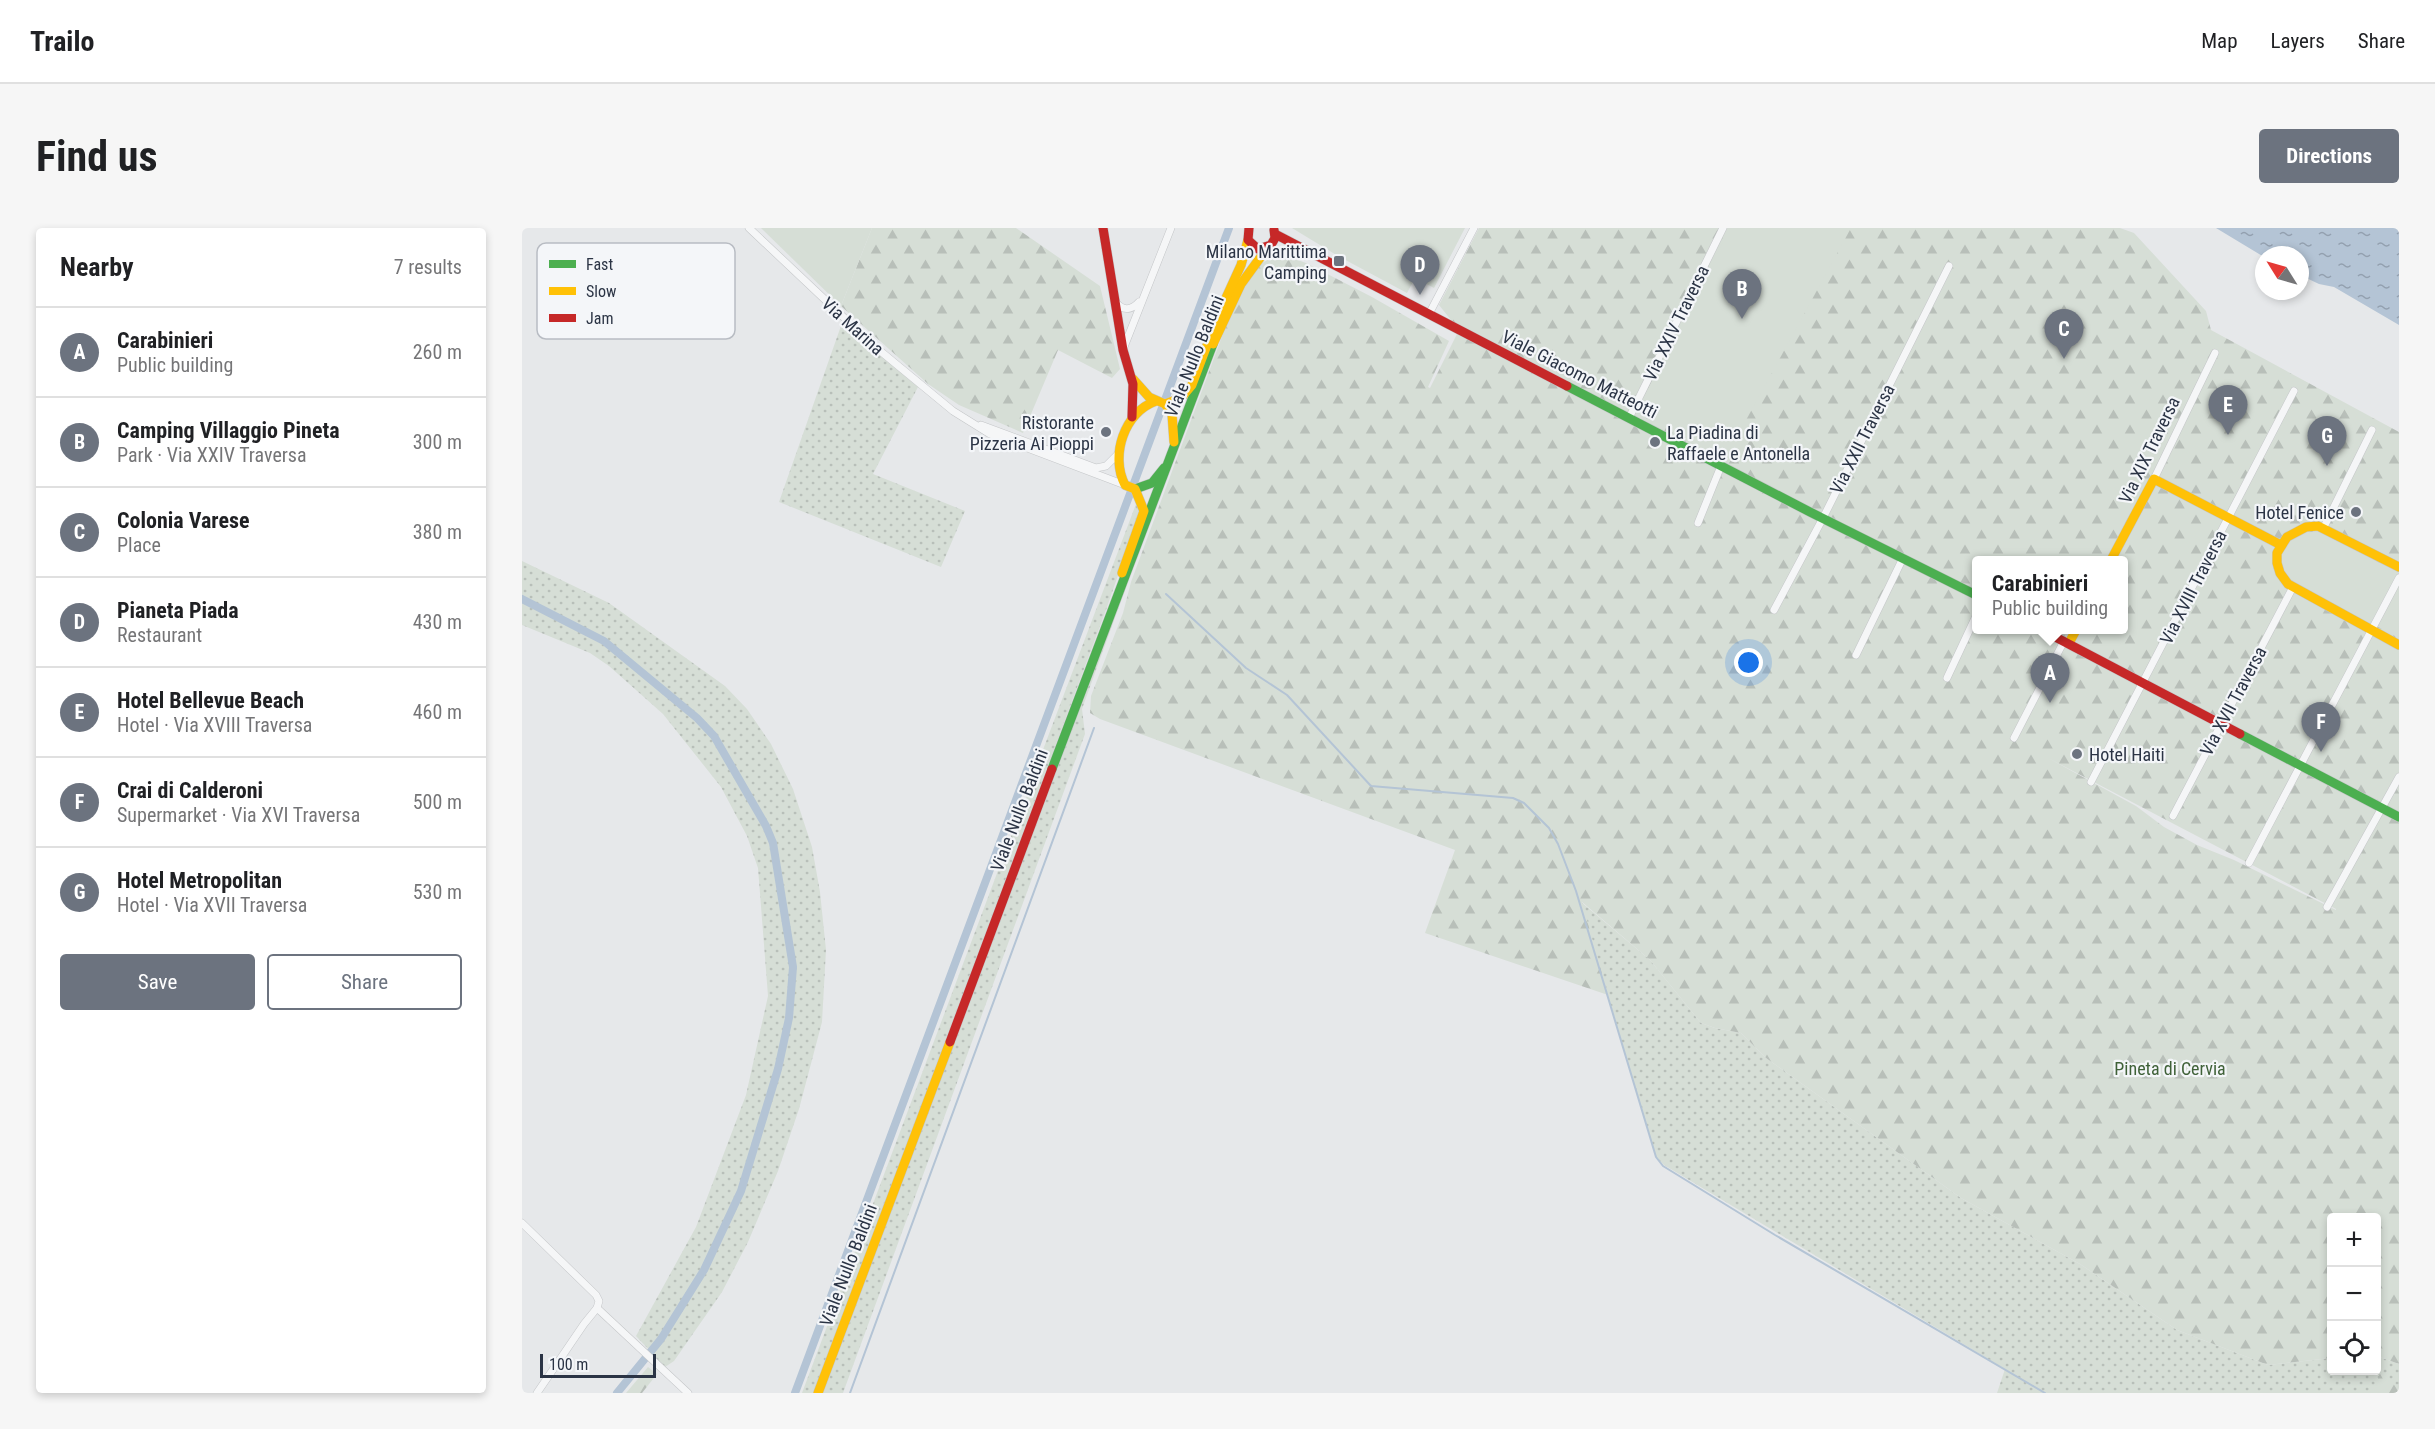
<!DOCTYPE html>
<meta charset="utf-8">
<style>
:root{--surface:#fff;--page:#f6f6f6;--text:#202124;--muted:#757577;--line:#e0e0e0;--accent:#6c737f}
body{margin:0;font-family:"Roboto Condensed",sans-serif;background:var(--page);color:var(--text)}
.controls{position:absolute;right:18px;bottom:18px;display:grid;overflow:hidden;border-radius:6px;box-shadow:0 3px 9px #0003}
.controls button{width:54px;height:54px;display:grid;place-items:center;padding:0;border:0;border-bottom:2px solid var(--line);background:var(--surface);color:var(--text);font:30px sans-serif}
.compass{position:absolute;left:1733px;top:18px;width:54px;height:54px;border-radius:50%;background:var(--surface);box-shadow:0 3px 9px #0003;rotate:307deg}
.scale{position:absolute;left:18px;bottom:15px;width:116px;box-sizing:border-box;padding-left:6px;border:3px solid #2b3445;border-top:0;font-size:16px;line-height:21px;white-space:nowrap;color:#2b3445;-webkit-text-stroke:4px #f4f6f9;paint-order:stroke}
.you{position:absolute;left:1227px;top:435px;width:21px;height:21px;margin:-15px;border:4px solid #fff;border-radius:50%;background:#1a73e8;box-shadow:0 0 0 9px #1a73e833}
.badge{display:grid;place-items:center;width:39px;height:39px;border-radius:50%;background:var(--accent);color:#fff;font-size:20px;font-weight:700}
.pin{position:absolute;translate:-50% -50px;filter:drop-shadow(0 2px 3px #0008)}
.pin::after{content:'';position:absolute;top:32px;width:21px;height:18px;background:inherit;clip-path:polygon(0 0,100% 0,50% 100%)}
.popup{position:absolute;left:1450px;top:328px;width:156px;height:78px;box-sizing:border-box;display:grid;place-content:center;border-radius:6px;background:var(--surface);filter:drop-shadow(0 2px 4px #0005);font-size:20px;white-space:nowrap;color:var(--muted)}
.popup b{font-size:22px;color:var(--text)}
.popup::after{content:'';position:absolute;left:50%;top:100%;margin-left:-12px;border:12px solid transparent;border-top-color:var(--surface)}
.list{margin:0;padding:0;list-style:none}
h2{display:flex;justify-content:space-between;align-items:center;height:78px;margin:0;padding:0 24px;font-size:26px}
h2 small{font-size:20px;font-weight:400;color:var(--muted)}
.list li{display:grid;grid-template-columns:39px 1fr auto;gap:18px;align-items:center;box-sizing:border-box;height:90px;padding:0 24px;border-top:2px solid var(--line)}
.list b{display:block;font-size:22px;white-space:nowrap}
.list p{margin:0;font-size:20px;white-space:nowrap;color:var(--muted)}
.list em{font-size:20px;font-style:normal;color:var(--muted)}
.actions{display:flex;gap:12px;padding:18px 24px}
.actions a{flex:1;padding:14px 0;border:2px solid var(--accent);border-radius:6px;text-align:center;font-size:21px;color:var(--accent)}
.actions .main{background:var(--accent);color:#fff}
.icon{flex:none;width:33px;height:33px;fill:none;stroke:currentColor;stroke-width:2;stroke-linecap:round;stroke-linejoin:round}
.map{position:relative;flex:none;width:1877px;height:1165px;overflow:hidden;border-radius:6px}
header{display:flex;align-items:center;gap:36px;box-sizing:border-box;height:84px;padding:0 30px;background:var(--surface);border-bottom:2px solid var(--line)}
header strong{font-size:28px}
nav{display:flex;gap:33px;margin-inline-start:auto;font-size:21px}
.intro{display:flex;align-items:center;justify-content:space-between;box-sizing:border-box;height:144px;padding:0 36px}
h1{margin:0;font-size:42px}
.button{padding:15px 27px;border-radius:6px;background:var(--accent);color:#fff;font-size:21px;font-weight:700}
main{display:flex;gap:36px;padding:0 36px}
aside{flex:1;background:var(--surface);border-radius:6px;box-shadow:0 3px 9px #0003}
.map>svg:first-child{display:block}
.grass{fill:url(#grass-dots)}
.forest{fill:url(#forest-firs);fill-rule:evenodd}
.green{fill:#d6ded6}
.water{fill:url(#water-ripples)}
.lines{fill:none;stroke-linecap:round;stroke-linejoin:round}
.stream{stroke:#b4c4d5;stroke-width:2}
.canal{stroke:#b4c4d5;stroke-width:8}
.street-casing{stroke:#c4c6c8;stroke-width:8}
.fast-casing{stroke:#c4c6c8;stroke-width:10}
.slow-casing{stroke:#c4c6c8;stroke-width:10}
.jam-casing{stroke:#c4c6c8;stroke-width:10}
.street{stroke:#f5f6f7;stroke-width:7}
.fast{stroke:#4caf50;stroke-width:9}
.slow{stroke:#ffc107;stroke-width:9}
.jam{stroke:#c62828;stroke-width:9}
.poi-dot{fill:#6c737f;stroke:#f4f6f9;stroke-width:2}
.labels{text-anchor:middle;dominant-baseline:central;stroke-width:4.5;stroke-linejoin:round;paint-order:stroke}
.poi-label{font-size:18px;fill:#2b3445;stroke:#f4f6f9;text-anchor:end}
.street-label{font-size:18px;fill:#2b3445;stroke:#f4f6f9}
.park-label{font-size:18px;fill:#3f6138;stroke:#f4f6f9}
.key{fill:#f4f6f9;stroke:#b8bcc3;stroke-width:1.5}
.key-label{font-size:16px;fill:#2b3445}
</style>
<header>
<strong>Trailo</strong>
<nav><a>Map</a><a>Layers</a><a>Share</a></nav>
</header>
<div class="intro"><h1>Find us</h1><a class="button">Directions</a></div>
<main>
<aside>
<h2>Nearby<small>7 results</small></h2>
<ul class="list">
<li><span class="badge">A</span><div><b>Carabinieri</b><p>Public building</p></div><em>260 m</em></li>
<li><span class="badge">B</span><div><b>Camping Villaggio Pineta</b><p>Park · Via XXIV Traversa</p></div><em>300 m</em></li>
<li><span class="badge">C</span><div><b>Colonia Varese</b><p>Place</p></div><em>380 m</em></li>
<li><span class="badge">D</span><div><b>Pianeta Piada</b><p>Restaurant</p></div><em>430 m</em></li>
<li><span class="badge">E</span><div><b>Hotel Bellevue Beach</b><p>Hotel · Via XVIII Traversa</p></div><em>460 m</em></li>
<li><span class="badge">F</span><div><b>Crai di Calderoni</b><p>Supermarket · Via XVI Traversa</p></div><em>500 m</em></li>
<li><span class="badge">G</span><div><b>Hotel Metropolitan</b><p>Hotel · Via XVII Traversa</p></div><em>530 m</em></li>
</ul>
<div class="actions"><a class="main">Save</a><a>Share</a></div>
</aside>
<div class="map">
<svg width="1877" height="1165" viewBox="0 0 1877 1165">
<defs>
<pattern id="grass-dots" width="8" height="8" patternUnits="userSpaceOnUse" patternTransform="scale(1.5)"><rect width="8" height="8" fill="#d6ded6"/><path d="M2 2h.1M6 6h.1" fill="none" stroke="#b8bfb9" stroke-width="1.8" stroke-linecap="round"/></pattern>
<pattern id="forest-firs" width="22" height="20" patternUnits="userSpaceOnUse" patternTransform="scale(1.5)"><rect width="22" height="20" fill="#d6ded6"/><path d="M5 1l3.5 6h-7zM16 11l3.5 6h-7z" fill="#b8bfb9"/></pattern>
<pattern id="water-ripples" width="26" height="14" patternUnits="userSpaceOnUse" patternTransform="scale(1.5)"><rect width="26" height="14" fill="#b4c4d5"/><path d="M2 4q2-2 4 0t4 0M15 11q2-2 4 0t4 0" fill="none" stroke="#93a0af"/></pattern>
</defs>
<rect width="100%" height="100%" fill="#e6e8ea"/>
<g class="grass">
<polygon points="320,95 396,159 351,246 443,283 419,339 257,274"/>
<polygon points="614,276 617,278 618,284 584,382 292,1165 280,1165 495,592 503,578 505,564"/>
<polygon points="0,333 87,375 203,458 225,481 249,516 271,561 290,619 298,664 304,722 300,794 277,881 256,943 226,1014 200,1064 152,1133 143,1139 114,1108 174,999 224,867 246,768 236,640 225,608 199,559 141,486 87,438 68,425 0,397"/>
<polygon points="608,348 560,481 563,506 321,1165 301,1165 591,389"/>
<polygon points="1058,673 1128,732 1179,795 1193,800 1219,805 1244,830 1439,970 1558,1036 1655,1102 1746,1137 1809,1130 1810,1142 1854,1142 1855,1128 1877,1136 1877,1165 1475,1165 1483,1141 1142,937 1134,929"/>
</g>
<g class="forest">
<polygon points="350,0 494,0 578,58 598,141 590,150 536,122 501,205 437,177 406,156 319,78"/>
<path d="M957 0H1598L1612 5 1684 83 1689 102 1877 204V1136L1855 1128 1854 990H1810L1809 1130 1746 1137 1655 1102 1558 1036 1439 970 1244 830 1219 805 1193 800 1179 795 1128 732 1060 674 1086 767 903 705 933 622 578 491 568 485 569 468 601 385 609 354 715 68 735 38 757 25 784 35 850 69 927 113 906 159 908 160 937 102 917 77ZM1454 332H1601V402H1454ZM1526 530 1814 681V682L1712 632 1675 617 1642 599 1614 578Z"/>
<polygon points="126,1139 135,1146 120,1165 104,1165"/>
<polygon points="1859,1142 1877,1162 1877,1165 1851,1165"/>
</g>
<g class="green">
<polygon points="239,0 350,0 319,78"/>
<polygon points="770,0 943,0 912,60 893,50 885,65 816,28"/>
<polygon points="1208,0 1329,0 1205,227 1115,182"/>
<path d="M1788 304H1800L1877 345V410L1771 354C1756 333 1762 310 1788 304Z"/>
</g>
<polygon class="water" points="1694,0 1877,0 1877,97 1812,59 1797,56 1778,47 1778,27 1742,27 1742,29"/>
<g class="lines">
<g class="stream">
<polyline points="644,366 724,440 765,467 849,558 991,570 1002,575 1027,600 1036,616 1054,663 1134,929 1141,938 1253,1007 1523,1165"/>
<polyline points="328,1165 572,500"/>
</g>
<g class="canal">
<polyline points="0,371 82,413 175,490 192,508 244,598 251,615 271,739 267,790 256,841 219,963 182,1042 139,1111 95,1165"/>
<polyline points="273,1165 707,0"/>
</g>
<defs>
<g id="street">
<polyline points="227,0 351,117 431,183 468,206 603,257"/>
<path d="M593 73C600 83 609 83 617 74"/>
<polyline points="907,86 952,0"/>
<polyline points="602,119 649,0"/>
<polyline points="1107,190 1201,0"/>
<polyline points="459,197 574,240 584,238 596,226"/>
<polyline points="1632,251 1693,125"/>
<polyline points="1176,295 1199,238"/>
<polyline points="1802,299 1850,202"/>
<polyline points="1252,382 1301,290 1427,38"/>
<polyline points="1334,427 1381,330"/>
<polyline points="1425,450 1454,388"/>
<polyline points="1492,510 1542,413"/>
<polyline points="1569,554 1772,163"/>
<polyline points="1651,588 1771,359"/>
<polyline points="1727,635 1877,350"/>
<polyline points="1805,679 1877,549"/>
<polyline points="0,995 74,1067 77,1073 75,1080"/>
<polyline points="15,1165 62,1096 75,1080 166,1165"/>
</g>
<g id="fast">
<polyline points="1045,158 1288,284 1454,367"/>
<polyline points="613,261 630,255 642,240"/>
<polyline points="1718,506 1877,589"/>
<polyline points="530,541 691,116"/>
</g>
<g id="slow">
<polyline points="691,116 719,56 746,19"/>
<polyline points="611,151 627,169 643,176 650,186 652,214"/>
<polyline points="643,176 659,170 670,157 698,83 719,37 726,12"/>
<polyline points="1589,332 1632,251 1757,316"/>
<polyline points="1877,339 1796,298 1784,299 1765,309 1755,325 1755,335 1758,345 1766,356 1877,417"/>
<path d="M600 345 622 283 613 261 603 257C588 228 602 184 634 173"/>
<polyline points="1547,415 1554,402"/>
<polyline points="296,1165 428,814"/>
</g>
<g id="jam">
<polyline points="581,0 601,122 611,156 610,189"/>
<polyline points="727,0 726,12 736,21 749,17 753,10 752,2"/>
<polyline points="753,6 1045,158"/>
<polyline points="1520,402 1718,506"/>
<polyline points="428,814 530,541"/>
</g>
</defs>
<use href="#street" class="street-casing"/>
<use href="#fast" class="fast-casing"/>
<use href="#slow" class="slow-casing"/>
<use href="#jam" class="jam-casing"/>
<use href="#street" class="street"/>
<use href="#fast" class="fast"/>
<use href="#slow" class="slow"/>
<use href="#jam" class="jam"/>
</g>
<g class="poi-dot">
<rect x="811" y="27" width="12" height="12" rx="3"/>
<circle cx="584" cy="204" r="6"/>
<circle cx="1133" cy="214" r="6"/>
<circle cx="1834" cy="284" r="6"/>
<circle cx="1555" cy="526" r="6"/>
</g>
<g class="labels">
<g class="poi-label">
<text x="805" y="23">Milano Marittima<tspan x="805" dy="21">Camping</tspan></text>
<text x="572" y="194">Ristorante<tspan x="572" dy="21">Pizzeria Ai Pioppi</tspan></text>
<text x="1145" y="204" text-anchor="start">La Piadina di<tspan x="1145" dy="21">Raffaele e Antonella</tspan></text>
<text x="1822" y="284">Hotel Fenice</text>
<text x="1567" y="526" text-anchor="start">Hotel Haiti</text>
</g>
<g class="street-label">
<text transform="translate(1154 95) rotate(-64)">Via XXIV Traversa</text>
<text transform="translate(331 98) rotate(42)">Via Marina</text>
<text transform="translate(672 128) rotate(-68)">Viale Nullo Baldini</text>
<text transform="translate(1058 146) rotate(27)">Viale Giacomo Matteotti</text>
<text transform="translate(1340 211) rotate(-63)">Via XXII Traversa</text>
<text transform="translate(1627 222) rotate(-64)">Via XIX Traversa</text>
<text transform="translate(1671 359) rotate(-63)">Via XVIII Traversa</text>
<text transform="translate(1711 473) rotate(-62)">Via XVII Traversa</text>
<text transform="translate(497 582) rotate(-69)">Viale Nullo Baldini</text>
<text transform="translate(326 1037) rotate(-69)">Viale Nullo Baldini</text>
</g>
<g class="park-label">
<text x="1648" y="840">Pineta di Cervia</text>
</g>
</g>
<rect x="15" y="15" width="198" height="96" rx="9" class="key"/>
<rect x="27" y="32" width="27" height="8" fill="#4caf50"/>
<rect x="27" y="59" width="27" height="8" fill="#ffc107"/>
<rect x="27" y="86" width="27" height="8" fill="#c62828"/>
<g class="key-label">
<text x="64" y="42">Fast</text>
<text x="64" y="69">Slow</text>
<text x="64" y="96">Jam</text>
</g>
</svg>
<div class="controls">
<button>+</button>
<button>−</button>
<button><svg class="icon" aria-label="locate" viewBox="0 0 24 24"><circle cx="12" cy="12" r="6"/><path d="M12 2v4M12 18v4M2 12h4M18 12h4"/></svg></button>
</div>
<svg class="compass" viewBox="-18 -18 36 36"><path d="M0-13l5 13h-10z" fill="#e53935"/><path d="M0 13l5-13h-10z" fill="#757577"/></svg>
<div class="scale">100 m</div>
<div class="you"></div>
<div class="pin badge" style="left:1528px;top:475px">A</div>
<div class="popup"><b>Carabinieri</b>Public building</div>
<div class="pin badge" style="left:1220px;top:91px">B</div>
<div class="pin badge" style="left:1542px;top:131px">C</div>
<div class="pin badge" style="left:898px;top:67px">D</div>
<div class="pin badge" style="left:1706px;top:207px">E</div>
<div class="pin badge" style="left:1799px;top:524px">F</div>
<div class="pin badge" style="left:1805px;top:238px">G</div>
</div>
</main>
